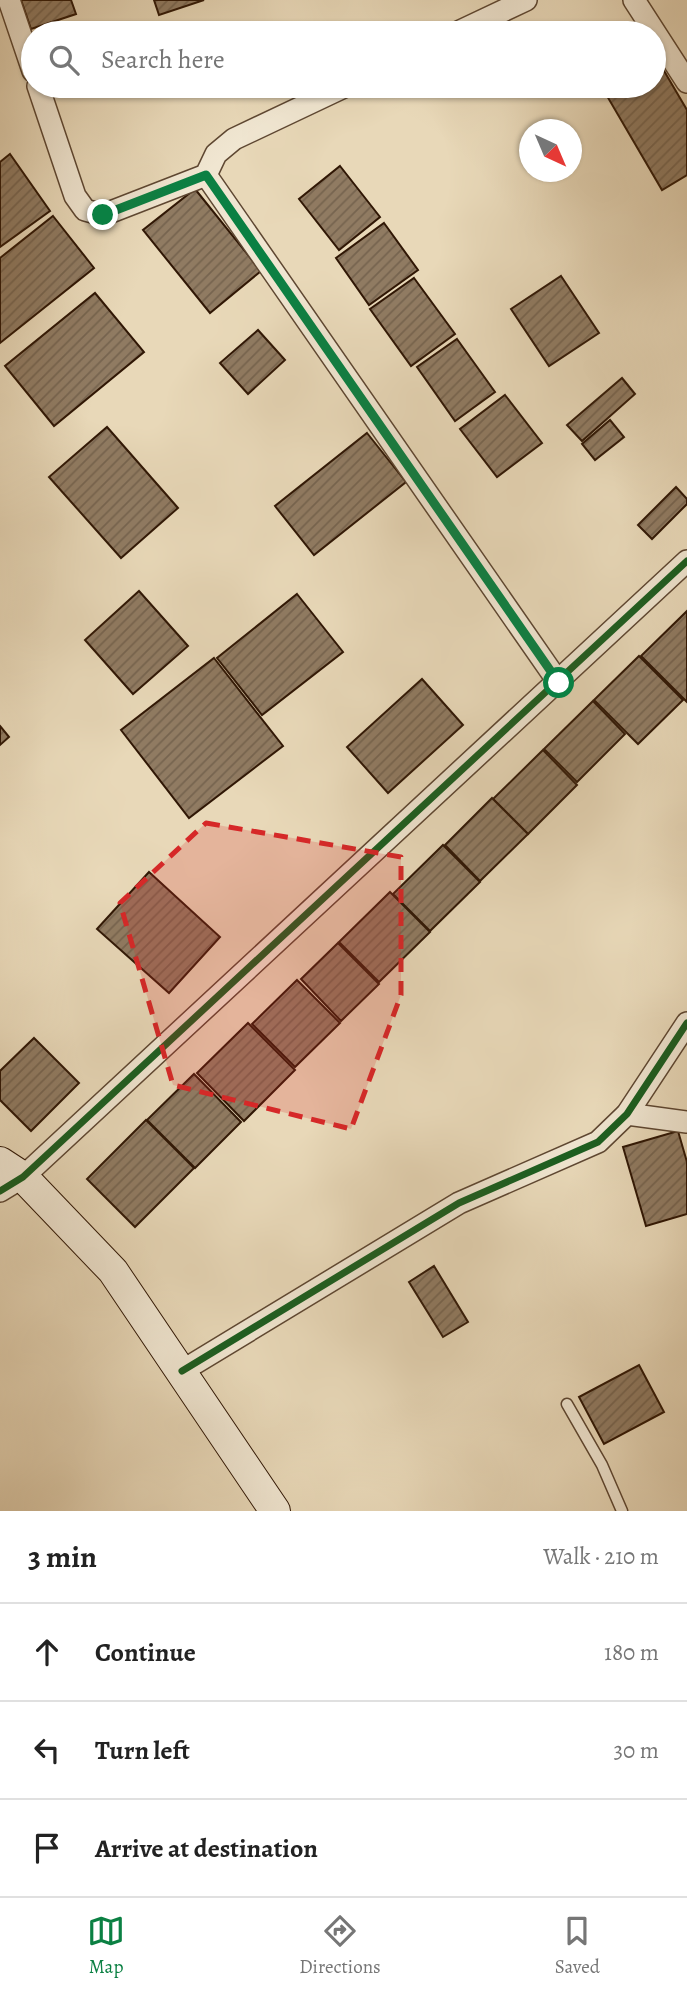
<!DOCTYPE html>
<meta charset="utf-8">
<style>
:root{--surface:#fff;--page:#f6f6f6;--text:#222;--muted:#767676;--line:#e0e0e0;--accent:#0b8043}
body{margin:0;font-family:Alegreya,serif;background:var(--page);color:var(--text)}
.compass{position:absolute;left:519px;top:119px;width:63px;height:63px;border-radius:50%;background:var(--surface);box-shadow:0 2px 5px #0004;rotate:136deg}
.stop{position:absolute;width:21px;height:21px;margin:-16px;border:5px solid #0b8043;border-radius:50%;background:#fff}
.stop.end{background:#0b8043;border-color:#fff;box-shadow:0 2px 7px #0008}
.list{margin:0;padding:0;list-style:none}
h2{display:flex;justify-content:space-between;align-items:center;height:91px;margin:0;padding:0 28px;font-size:30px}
h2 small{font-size:23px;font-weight:400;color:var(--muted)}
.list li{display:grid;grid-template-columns:46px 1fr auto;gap:21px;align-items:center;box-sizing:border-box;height:98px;padding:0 28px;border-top:2px solid var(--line)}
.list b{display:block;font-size:26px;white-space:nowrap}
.list em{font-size:23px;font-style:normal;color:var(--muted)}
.icon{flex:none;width:38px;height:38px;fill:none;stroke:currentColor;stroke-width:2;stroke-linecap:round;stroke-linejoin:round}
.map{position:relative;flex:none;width:687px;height:1511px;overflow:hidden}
.search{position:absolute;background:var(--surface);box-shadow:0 2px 5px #0004;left:21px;right:21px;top:21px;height:77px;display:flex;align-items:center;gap:18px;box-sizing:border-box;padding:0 24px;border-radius:38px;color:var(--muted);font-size:26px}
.sheet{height:385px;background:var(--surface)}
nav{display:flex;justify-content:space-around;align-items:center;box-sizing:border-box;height:98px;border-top:2px solid var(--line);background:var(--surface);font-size:19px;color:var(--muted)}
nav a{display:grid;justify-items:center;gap:4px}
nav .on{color:var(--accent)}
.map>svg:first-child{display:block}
.building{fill:url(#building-hatch);stroke:#301705;stroke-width:2}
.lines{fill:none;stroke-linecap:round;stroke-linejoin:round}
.lane-casing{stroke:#5e4732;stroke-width:13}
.street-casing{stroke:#5e4732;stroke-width:24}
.secondary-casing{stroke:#301705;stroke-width:32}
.lane{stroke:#f0e6d1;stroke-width:10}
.street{stroke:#f0e6d1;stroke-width:21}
.secondary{stroke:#f0e6d1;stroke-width:30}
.cycleway-casing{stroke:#f0e6d1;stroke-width:11}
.cycleway{stroke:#1b5e20;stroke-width:7}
.route{stroke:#0b8043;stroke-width:9}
.marked{fill:#d62828;fill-opacity:0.2;stroke:#d62828;stroke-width:5;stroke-dasharray:14 9;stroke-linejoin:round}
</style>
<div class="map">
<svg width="687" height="1511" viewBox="0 0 687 1511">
<defs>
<pattern id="building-hatch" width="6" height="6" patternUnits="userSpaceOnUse" patternTransform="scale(1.75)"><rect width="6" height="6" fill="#907b62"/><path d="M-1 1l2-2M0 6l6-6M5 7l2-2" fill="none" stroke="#76644f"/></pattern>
</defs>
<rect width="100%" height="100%" fill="#e8d8b8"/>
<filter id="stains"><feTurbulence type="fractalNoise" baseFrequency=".00286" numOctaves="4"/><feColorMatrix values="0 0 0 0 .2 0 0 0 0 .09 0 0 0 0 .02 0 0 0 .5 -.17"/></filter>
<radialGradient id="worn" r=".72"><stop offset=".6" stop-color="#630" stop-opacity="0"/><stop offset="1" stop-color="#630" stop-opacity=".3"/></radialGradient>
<g class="building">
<polygon points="21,0 71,0 76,14 31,29"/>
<polygon points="154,0 204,0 159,15"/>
<polygon points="660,64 687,110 687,175 662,190 607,96 625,86 654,86 654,68"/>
<polygon points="10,154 50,211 0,247 0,162"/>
<polygon points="340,166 380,217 339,250 299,199"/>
<polygon points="195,189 261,271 210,313 143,230"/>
<polygon points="53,216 94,268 0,343 0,258"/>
<polygon points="384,223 418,270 369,305 336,258"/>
<polygon points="561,276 599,333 549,366 511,309"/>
<polygon points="414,278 455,334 411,366 370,309"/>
<polygon points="95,293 144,352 54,426 5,366"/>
<polygon points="258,330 285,360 248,394 220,363"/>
<polygon points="457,339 495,392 455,421 417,367"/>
<polygon points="622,378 635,394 582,441 567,425"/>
<polygon points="505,395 542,443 497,477 460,429"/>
<polygon points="610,420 624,437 595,460 582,444"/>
<polygon points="107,427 178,508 121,558 49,477"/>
<polygon points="367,433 406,482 314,555 275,506"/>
<polygon points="676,487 687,499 687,504 652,539 638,525"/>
<polygon points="139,591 188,646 133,694 85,640"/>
<polygon points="297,594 343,652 262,715 217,658"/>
<polygon points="687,611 687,702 641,656"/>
<polygon points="639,656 683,700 638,744 594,700"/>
<polygon points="214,658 283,746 189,818 121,730"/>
<polygon points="422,679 463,725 388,793 347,747"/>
<polygon points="593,701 625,734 577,782 544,749"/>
<polygon points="0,726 9,737 0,745"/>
<polygon points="543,750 577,785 528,834 493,799"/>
<polygon points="492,798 528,834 480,881 445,845"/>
<polygon points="443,845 480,882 430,931 393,894"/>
<polygon points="149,872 220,937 169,993 97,929"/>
<polygon points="390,892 430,932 379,982 339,942"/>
<polygon points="338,943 379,984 341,1021 301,979"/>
<polygon points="297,980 340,1023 295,1067 252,1024"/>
<polygon points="248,1023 295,1070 244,1121 197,1073"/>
<polygon points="34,1038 79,1083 31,1131 0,1100 0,1071"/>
<polygon points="194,1074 241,1122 195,1168 147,1120"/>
<polygon points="146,1120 194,1168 135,1227 87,1179"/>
<polygon points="678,1131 687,1162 687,1214 646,1226 623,1147"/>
<polygon points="434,1266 468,1322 443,1337 409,1282"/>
<polygon points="639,1365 664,1412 604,1444 579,1397"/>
</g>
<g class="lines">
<defs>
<polyline id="lane" points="567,1404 602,1465 622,1511"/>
<g id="street">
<polyline points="9,0 33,71"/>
<polyline points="634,0 687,82"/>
<polyline points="456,33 526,0"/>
<polyline points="38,86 75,196 85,210 103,215 206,175 216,154 234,139 346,86"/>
<polyline points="206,175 559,683"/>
<polyline points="627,1114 687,1122"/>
<polyline points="0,1191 23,1177 687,561"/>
<polyline points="182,1371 459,1203 598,1142 627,1114 687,1023"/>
</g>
<polyline id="secondary" points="0,1162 23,1177 113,1271 275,1511"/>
</defs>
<use href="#lane" class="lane-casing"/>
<use href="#street" class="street-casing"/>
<use href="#secondary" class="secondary-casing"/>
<use href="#lane" class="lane"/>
<use href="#street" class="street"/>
<use href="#secondary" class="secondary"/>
<defs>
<g id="cycleway">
<polyline points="206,175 559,683"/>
<polyline points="0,1191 23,1177 687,561"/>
<polyline points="182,1371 459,1203 598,1142 627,1114 687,1023"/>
</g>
</defs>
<use href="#cycleway" class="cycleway-casing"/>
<use href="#cycleway" class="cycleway"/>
</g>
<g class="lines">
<polyline class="route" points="103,215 206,175 559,683"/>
</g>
<path class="marked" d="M206 823 401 857V995L351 1129 173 1085 120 903Z"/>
<rect width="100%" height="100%" filter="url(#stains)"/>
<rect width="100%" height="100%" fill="url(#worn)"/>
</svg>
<svg class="compass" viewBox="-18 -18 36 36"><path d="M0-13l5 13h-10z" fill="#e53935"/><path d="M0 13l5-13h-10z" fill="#767676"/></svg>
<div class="stop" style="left:559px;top:683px"></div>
<div class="stop end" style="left:103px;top:215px"></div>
<div class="search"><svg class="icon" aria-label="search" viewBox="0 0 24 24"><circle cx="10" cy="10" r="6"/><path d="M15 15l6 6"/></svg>Search here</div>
</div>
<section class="sheet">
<h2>3 min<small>Walk · 210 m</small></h2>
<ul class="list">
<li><svg class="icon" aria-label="ahead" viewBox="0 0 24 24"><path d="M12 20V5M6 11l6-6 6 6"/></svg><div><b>Continue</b></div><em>180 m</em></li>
<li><svg class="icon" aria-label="left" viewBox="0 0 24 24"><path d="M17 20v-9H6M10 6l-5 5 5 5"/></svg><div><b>Turn left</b></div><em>30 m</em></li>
<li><svg class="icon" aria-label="arrive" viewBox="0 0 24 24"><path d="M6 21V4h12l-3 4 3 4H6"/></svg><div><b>Arrive at destination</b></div></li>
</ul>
</section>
<nav>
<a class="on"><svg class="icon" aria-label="map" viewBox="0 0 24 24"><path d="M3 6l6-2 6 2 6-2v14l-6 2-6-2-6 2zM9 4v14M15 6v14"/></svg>Map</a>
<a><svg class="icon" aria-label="directions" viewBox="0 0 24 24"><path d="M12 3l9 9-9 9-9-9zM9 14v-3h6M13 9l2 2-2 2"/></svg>Directions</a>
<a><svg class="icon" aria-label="saved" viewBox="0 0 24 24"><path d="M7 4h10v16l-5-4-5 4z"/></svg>Saved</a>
</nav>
